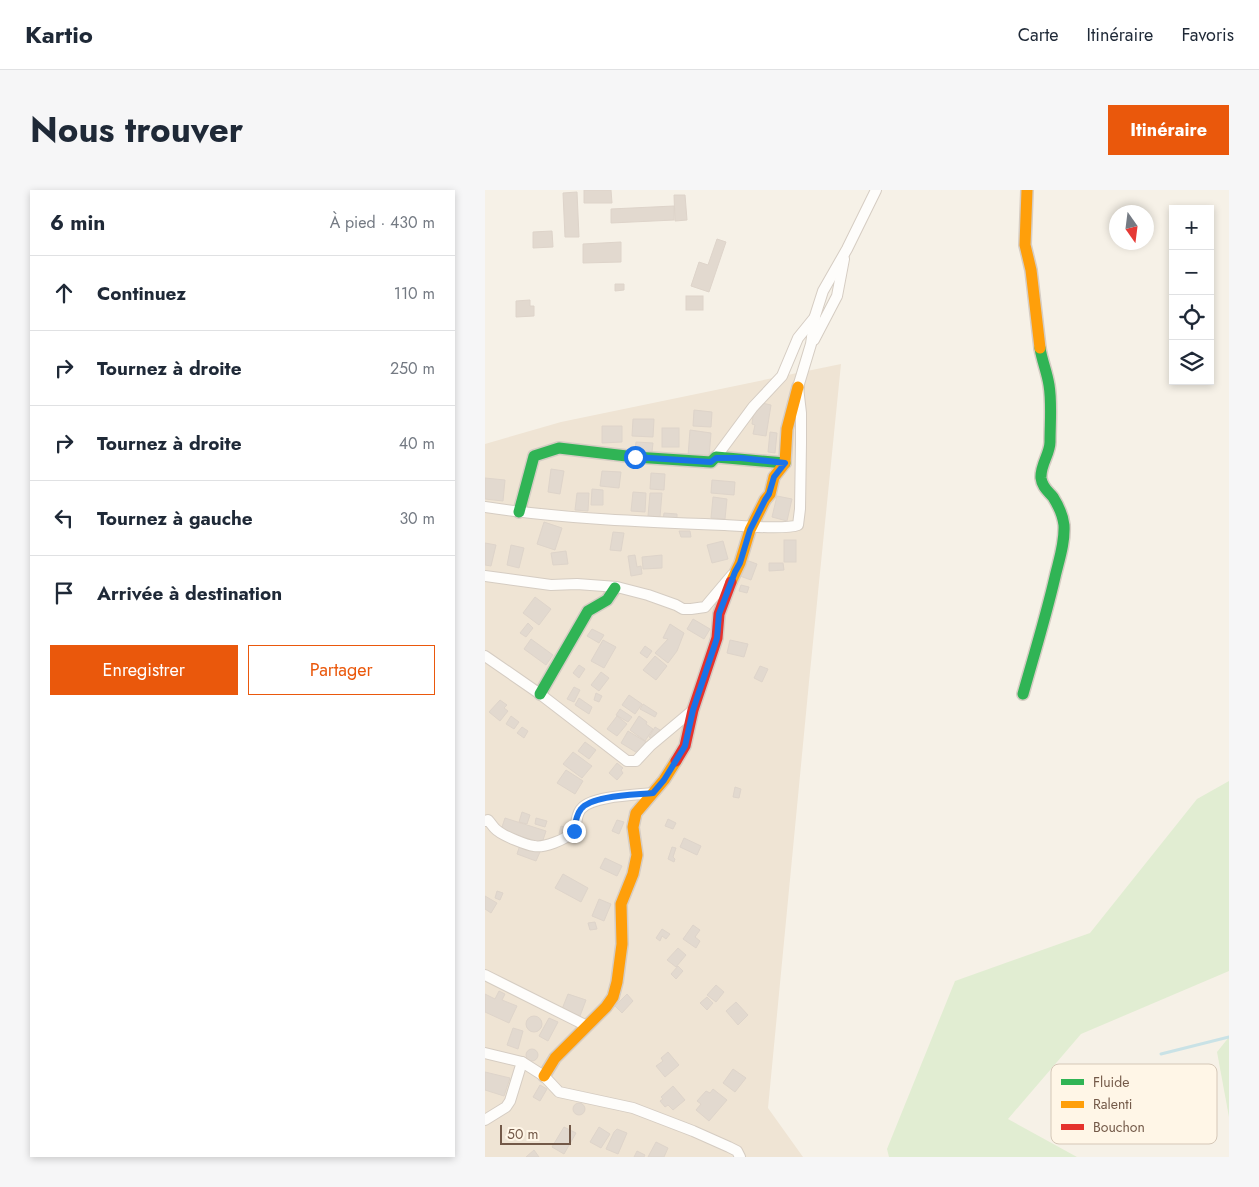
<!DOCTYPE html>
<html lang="fr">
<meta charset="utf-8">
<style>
:root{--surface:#fff;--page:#f6f6f7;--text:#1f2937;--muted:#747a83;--line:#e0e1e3;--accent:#ea580c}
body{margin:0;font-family:Jost,sans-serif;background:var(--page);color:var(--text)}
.controls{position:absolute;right:15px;top:15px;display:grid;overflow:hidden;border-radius:0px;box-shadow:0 2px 8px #0003}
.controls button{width:45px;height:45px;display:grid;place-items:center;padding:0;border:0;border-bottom:1px solid var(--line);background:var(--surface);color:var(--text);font:25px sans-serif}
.compass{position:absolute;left:624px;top:15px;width:45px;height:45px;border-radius:50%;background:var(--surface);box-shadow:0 2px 8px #0003;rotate:166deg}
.scale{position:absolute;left:15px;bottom:12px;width:71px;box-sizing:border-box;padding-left:5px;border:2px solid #735948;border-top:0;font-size:14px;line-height:18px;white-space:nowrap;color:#735948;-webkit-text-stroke:4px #fff6e7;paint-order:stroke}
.stop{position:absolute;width:15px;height:15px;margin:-11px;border:4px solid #1a73e8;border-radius:50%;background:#fff}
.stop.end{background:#1a73e8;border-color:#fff;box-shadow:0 1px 5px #0008}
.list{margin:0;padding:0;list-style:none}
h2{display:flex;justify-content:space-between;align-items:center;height:65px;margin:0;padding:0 20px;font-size:21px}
h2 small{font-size:16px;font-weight:400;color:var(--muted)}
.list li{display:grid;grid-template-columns:32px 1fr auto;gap:15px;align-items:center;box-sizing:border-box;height:75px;padding:0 20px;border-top:1px solid var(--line)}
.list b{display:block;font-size:19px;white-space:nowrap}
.list em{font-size:16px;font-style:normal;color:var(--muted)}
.actions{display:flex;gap:10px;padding:15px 20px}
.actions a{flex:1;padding:11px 0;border:1px solid var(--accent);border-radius:0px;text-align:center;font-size:18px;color:var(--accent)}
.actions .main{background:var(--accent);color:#fff}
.icon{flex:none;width:28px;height:28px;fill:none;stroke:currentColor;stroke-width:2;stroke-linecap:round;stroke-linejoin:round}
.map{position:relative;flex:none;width:744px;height:967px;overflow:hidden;border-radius:0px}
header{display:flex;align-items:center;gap:30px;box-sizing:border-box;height:70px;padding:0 25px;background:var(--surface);border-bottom:1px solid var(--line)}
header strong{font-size:24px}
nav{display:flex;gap:28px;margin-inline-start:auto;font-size:18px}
.intro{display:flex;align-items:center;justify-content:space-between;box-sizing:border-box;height:120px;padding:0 30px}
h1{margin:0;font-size:35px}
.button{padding:12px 22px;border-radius:0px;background:var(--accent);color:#fff;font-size:18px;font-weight:700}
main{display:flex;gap:30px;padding:0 30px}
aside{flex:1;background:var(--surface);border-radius:0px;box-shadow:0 2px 8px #0003}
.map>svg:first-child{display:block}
.residential{fill:#efe4d4}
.green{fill:#e1edd2}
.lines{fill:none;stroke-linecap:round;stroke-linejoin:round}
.stream{stroke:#c9e2e6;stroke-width:3}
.building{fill:#e2d9cf;stroke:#ded4ca}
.street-casing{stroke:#d5ccc2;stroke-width:12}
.fast-casing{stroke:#d6cdc4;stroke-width:14}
.slow-casing{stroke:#d6cdc4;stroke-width:14}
.jam-casing{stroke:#d6cdc4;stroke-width:14}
.street{stroke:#fefdfb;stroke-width:10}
.fast{stroke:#30b455;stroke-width:11}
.slow{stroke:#ff9f0a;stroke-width:11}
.jam{stroke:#e5322d;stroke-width:11}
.route{stroke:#1a73e8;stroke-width:6}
.key{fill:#fff6e7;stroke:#d5c7b7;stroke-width:1}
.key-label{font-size:14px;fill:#735948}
</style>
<header>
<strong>Kartio</strong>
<nav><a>Carte</a><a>Itinéraire</a><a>Favoris</a></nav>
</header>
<div class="intro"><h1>Nous trouver</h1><a class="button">Itinéraire</a></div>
<main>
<aside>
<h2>6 min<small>À pied · 430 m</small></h2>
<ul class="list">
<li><svg class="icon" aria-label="ahead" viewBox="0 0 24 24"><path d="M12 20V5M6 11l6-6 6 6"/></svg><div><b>Continuez</b></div><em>110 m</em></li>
<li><svg class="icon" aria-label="right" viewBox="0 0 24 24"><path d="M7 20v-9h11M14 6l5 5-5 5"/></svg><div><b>Tournez à droite</b></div><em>250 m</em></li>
<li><svg class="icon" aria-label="right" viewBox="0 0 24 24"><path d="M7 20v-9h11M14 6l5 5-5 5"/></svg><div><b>Tournez à droite</b></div><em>40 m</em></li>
<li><svg class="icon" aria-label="left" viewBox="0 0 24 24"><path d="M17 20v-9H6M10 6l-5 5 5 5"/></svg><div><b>Tournez à gauche</b></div><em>30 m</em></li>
<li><svg class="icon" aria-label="arrive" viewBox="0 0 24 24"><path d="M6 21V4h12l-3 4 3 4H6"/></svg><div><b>Arrivée à destination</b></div></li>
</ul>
<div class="actions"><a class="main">Enregistrer</a><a>Partager</a></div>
</aside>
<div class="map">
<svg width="744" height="967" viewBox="0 0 744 967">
<rect width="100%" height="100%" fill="#f6f1e7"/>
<polygon class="residential" points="356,174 324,492 283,918 318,967 0,967 0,254 76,232"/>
<g class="green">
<polygon points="744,591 744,781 596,844 523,929 592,967 404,967 402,959 470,791 605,743 712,609"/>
<polygon points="744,847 744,927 732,862"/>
</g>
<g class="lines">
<polyline class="stream" points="676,864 744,847"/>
</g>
<g class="building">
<polygon points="99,0 126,0 127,13 99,13"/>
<polygon points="92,2 94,47 80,47 78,3"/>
<polygon points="189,5 200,5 202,30 190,31"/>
<polygon points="189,16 189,30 126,33 126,19"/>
<polygon points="67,41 68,57 48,58 48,42"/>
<polygon points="232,49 241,52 224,102 206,96 214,72 223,75"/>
<polygon points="136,52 136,72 98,73 98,54"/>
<polygon points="130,94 139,94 139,100 130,101"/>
<rect x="201" y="106" width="17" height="14"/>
<polygon points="45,110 45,116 49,116 49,126 31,127 31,111"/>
<polygon points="277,213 286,215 281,246 268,244 270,235 267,234 269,218 276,217"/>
<polygon points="209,220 227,222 226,237 208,236"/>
<polygon points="148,229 169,229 168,247 147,246"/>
<polygon points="117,236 137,236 137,252 117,253"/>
<rect x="177" y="238" width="17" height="19"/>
<polygon points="205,240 226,243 224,267 203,266"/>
<polygon points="285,242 292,243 290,263 283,262"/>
<polygon points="151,252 168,253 167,262 150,261"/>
<polygon points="66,279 79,281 75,304 63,302"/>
<polygon points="117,281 136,282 134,298 115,296"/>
<polygon points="166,283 180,284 179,300 165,299"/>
<polygon points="0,288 20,290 18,311 0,309"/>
<polygon points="227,290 250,292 249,305 226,303"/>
<polygon points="107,299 118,300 118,315 106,315"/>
<polygon points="148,302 161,303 160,322 146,321"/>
<polygon points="92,303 104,303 103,321 90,320"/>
<polygon points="165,303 177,303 175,327 163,326"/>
<polygon points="292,306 307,309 302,331 287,327"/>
<polygon points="228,307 242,309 240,329 226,328"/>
<polygon points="179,323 192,324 192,331 178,330"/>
<polygon points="59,332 77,338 70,360 52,354"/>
<polygon points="194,341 205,341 206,347 196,347"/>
<polygon points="128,342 139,343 136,361 125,360"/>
<rect x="299" y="350" width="12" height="22"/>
<polygon points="238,351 243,369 227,373 222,355"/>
<polygon points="0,353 11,355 6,376 0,375"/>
<polygon points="26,355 39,358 34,378 22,375"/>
<polygon points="81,361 83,374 68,375 66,363"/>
<polygon points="150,365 152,377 156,376 157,384 146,386 143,366"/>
<polygon points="177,365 177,378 158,379 157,367"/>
<polygon points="261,370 272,374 266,390 255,386"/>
<polygon points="284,373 298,373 299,380 284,381"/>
<polygon points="256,395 264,397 262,403 254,401"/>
<polygon points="50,407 66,419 54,435 38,423"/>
<polygon points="208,429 225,439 219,449 202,439"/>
<polygon points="43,433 48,438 41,447 35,443"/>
<polygon points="185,434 199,443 192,461 183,473 170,463 183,449 178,448"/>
<polygon points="107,439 119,445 114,453 102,446"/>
<polygon points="46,449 68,465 61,475 39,459"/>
<polygon points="118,450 131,457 119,478 106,471"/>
<polygon points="245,450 263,454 259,467 242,463"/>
<polygon points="160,456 167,461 162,468 155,463"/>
<polygon points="170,466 182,476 171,490 158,480"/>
<polygon points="94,475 100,479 94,488 88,483"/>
<polygon points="275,476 283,479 277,492 269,488"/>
<polygon points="116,482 124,488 114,501 106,495"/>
<polygon points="89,497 95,500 89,512 82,509"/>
<polygon points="111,503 117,506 114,512 109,510"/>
<polygon points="144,505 157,514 150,524 137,515"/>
<polygon points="94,508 107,517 104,524 90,515"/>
<polygon points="15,510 22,515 19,518 23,521 15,531 4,522"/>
<polygon points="158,514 172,523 170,527 155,519"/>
<polygon points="135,519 147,527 143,532 131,525"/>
<polygon points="26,526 34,532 29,539 21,534"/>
<polygon points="132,526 142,534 132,546 122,539"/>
<polygon points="154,526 162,532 161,534 168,539 160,551 145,540"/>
<polygon points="37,537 43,541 39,548 32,543"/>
<polygon points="170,537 175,540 169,550 164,547"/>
<polygon points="143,541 161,552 154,564 136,553"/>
<polygon points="100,552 111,560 104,569 93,561"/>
<polygon points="88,562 107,576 97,588 78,574"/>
<polygon points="132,573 138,578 136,580 138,583 132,590 124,583"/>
<polygon points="81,580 98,591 90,604 72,593"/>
<polygon points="250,597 256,599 254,608 248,607"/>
<polygon points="37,622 45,625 42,634 34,632"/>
<polygon points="20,628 61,641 57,653 16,640"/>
<polygon points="51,628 62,631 60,637 50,634"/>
<polygon points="183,629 191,633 188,639 180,636"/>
<polygon points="132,630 139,632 134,644 127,641"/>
<polygon points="76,636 84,639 82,646 74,644"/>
<polygon points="199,648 216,656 212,665 195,657"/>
<polygon points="35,655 55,662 51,671 32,664"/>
<polygon points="187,657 191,658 188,667 190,669 189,672 183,669"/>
<polygon points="120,668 137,676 132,686 115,678"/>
<polygon points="78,684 103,698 96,712 70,698"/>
<polygon points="12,701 18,703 15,710 10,708"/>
<polygon points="0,706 12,713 6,723 0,719"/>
<polygon points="114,709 126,714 119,731 107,726"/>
<polygon points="110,732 112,739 105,740 103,733"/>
<polygon points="208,735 215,740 210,747 215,751 211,758 198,749"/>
<polygon points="177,739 185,744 181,749 177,746 175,751 171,748"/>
<polygon points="193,758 201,765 191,777 182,770"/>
<polygon points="193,776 198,781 191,789 186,784"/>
<polygon points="231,795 239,802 231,812 222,805"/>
<polygon points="14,801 20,804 17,810 32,816 24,833 0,822 0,804 10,809"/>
<polygon points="83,804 101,810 95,826 77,819"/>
<polygon points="142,804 148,811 137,823 130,816"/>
<polygon points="222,807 228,813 222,820 215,813"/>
<polygon points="251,812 263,825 253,835 241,821"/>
<circle cx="49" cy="834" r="8"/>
<polygon points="64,828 73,832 63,851 54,846"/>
<polygon points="28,838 38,841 33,859 22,855"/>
<circle cx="47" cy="865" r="6"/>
<polygon points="183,862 194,875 180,887 171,876 178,871 176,868"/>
<polygon points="248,879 261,888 250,902 238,893"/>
<polygon points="0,882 25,888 19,906 0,900"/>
<polygon points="55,895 62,899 55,911 48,907"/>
<polygon points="188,896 200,910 188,920 183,915 180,917 175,911 178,909 176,907"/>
<polygon points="228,899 242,910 224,931 211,920 216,914 212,911 221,901 225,903"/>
<circle cx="94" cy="919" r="6"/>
<polygon points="79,937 91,943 79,964 67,957"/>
<polygon points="114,937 125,944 116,958 105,952"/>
<polygon points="132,939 142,943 133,964 121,959 129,942"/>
<polygon points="171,952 183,958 179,967 163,967"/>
<polygon points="49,960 54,967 41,967"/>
<polygon points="152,961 160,965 159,967 149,967"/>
</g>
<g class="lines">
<defs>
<g id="street">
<polyline points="329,150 352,106 359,69"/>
<polyline points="228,271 268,217 297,186 313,148 330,127"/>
<path d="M0 317C79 329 160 332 240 335 256 336 300 340 313 335L315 319 316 253V223L313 197 326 154 330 126 338 101 362 59 391 0"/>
<polyline points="0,386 66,395 92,394 132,397 163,405 191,415 198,419 206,419 220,417 247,385"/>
<polyline points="0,466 55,504 142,571 151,571 165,556 208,520"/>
<path d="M0 631 3 630C6 633 9 639 13 641 19 646 41 655 49 656 58 658 81 650 87 642 93 636 90 624 97 618 108 606 151 605 168 603"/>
<polyline points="0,785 102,836"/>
<polyline points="0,863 37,872 59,886 74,902 148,918 208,941 244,957 252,961 255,967"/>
<polyline points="0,930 21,917 25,911 37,872"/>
</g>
<g id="fast">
<polyline points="34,322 49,266 74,258 150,267 226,272 231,267 300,273"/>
<polyline points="55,504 103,421 122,410 130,398"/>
<path d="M538 504C549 465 561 426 570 387 574 370 580 353 579 335 578 326 573 315 568 307 563 301 557 297 556 288 555 275 565 264 565 252 565 233 567 213 564 195 562 182 557 171 555 158"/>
</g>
<g id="slow">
<polyline points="542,0 540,55 546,80 555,158"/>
<polyline points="246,392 255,373 265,340 280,310 285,304 289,287 300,273 302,239 313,197"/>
<polyline points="59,886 70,868 121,817 128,807 132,792 137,754 136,714 148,684 152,665 148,637 151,623 179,590 191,571"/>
</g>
<polyline id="jam" points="191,571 200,556 208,520 232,448 234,424 246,392"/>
</defs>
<use href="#street" class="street-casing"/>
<use href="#fast" class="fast-casing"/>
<use href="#slow" class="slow-casing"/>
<use href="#jam" class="jam-casing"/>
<use href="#street" class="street"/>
<use href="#fast" class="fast"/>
<use href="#slow" class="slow"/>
<use href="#jam" class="jam"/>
</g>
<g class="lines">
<path class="route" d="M89 641C90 634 91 625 96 619 107 605 151 605 168 603L179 590 200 556 208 520 232 448 234 424 250 382 255 373 265 340 280 310 284 304 289 287 300 273 256 268H231L226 272 150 267"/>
</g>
<rect x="566" y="874" width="166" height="80" rx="8" class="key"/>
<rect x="576" y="889" width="23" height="6" fill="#30b455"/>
<rect x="576" y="911" width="23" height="7" fill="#ff9f0a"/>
<rect x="576" y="934" width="23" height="6" fill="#e5322d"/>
<g class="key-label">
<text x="608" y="897">Fluide</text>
<text x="608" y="919">Ralenti</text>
<text x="608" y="942">Bouchon</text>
</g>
</svg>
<div class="controls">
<button>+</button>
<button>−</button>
<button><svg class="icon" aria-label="locate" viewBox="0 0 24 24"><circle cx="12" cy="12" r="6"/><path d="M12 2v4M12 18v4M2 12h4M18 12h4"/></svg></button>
<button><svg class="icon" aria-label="layers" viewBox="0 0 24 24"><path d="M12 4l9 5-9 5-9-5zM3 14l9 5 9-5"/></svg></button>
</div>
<svg class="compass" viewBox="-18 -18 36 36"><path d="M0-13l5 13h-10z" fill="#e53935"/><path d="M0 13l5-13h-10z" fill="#747a83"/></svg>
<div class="scale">50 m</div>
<div class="stop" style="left:150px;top:267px"></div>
<div class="stop end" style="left:89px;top:641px"></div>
</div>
</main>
